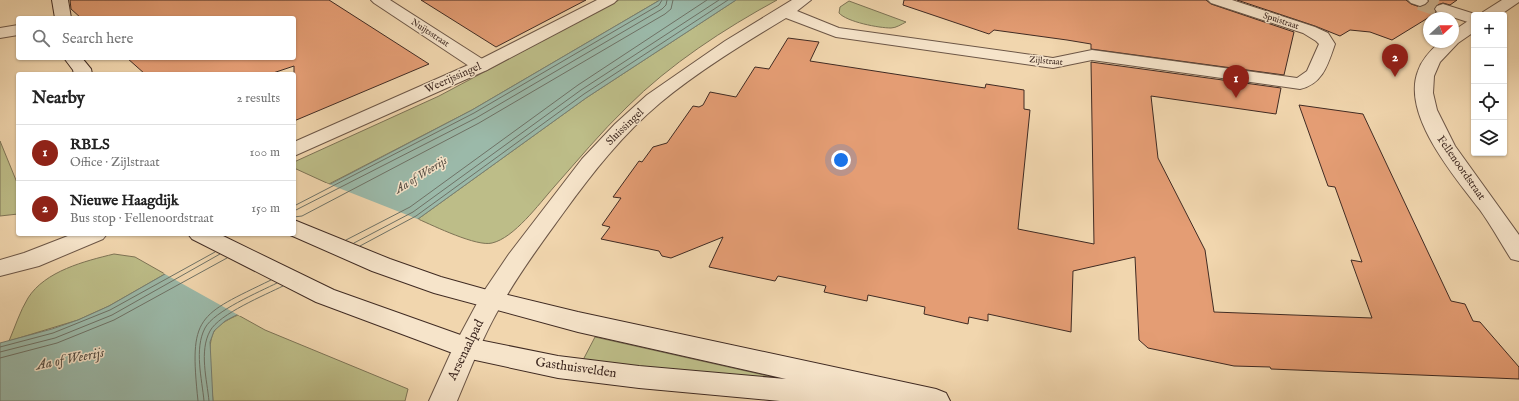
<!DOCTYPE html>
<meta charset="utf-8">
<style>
:root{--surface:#fff;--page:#f6f6f6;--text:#222;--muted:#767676;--line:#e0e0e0;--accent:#8f2418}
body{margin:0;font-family:"IM FELL English",serif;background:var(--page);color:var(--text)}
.controls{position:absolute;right:12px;top:12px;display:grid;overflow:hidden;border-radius:4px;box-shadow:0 1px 3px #0004}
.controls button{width:36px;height:36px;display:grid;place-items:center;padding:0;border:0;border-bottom:1px solid var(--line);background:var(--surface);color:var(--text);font:20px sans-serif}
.compass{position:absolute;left:1423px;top:12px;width:36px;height:36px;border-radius:50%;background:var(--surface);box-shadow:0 1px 3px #0004;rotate:69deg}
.you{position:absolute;left:841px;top:160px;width:14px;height:14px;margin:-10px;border:3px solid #fff;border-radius:50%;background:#1a73e8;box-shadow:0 0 0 6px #1a73e833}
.badge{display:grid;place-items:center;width:26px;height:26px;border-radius:50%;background:var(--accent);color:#fff;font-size:13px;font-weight:700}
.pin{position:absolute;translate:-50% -33px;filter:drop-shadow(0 1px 2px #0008)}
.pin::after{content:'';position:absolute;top:21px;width:14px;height:12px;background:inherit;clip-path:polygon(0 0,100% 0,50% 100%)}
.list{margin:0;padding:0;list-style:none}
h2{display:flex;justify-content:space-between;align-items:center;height:52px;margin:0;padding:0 16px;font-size:17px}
h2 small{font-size:13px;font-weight:400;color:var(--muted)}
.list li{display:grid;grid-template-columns:26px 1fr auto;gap:12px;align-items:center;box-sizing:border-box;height:56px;padding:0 16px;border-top:1px solid var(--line)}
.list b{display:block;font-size:15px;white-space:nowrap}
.list p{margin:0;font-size:13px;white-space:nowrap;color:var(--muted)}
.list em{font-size:13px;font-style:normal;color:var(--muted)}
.icon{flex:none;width:22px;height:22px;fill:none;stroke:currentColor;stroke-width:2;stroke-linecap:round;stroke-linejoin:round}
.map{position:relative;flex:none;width:1519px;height:401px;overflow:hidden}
.search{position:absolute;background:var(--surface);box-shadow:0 1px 3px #0004;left:16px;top:16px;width:280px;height:44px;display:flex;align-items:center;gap:10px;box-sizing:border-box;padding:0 14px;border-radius:4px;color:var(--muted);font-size:15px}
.panel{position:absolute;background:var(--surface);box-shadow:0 1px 3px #0004;left:16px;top:72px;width:280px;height:164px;border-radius:4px}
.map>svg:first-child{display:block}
.green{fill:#bdbd88;stroke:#7e7456}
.water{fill:#9bb9a9;stroke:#778073}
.pier{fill:#f1d6ae}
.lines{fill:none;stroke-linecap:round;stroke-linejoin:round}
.shore{stroke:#6e7266;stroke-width:1}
.building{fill:#e49d74;stroke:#402b23}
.minor-tunnel{stroke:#ceb492;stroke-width:18;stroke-dasharray:18 9;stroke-linecap:butt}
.minor-casing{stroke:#6c5646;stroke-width:2}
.tertiary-casing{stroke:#6c5646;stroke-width:2}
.secondary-casing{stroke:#402b23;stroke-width:2}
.minor{fill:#f6e4ca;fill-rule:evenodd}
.tertiary{fill:#f6e4ca;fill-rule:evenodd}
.secondary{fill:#f6e4ca;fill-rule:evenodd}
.labels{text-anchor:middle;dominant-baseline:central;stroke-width:3;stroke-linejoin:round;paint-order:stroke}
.far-street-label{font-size:9px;fill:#402b23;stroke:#f6e4ca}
.street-label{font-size:11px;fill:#402b23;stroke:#f6e4ca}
.water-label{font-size:12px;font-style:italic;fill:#574e44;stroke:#f6e4ca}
.near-street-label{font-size:13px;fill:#402b23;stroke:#f6e4ca}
.near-water-label{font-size:14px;font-style:italic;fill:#574e44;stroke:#f6e4ca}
</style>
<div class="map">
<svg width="1519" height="401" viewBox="0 0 1519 401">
<rect width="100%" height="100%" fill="#f1d6ae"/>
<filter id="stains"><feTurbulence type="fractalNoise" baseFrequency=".005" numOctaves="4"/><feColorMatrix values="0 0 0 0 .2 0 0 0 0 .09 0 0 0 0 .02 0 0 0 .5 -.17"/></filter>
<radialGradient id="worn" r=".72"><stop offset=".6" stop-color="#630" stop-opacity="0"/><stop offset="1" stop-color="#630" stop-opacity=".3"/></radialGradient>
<g class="green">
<polygon points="619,0 660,0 472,110 329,184 294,168 294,162 439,96"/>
<path d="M736 0H777C724 29 670 64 627 107 601 132 578 160 554 187 539 204 514 238 492 243 477 247 434 226 418 219L586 98Z"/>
<path d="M849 1 906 22C902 24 896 28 891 28 879 28 847 22 839 13L840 7Z"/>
<polygon points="0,141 18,185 18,214 0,216"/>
<path d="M114 254 135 257 165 274 109 306 78 320 9 341C15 327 20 311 28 298 45 271 85 261 114 254Z"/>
<path d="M238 315 265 330 408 389 405 401H213C212 385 205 343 215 330 221 323 229 319 238 315Z"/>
<polygon points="595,337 795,382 794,386 583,360"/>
</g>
<polygon class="water" points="660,0 736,0 586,98 418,219 225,321 214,331 210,342 213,401 0,401 0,343 52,329 78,320 109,306 165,274 294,234 294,203 472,110"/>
<polygon class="pier" points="326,183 420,220 240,316 163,273 234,234 294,234 294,201"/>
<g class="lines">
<g class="shore">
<polyline points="294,206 474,113 659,5 662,0"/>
<polyline points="294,211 476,118 662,9 666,5 667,0"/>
<polyline points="294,217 302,216 479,123 665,14 671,9 673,0"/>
<polyline points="346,240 410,207 578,85 707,0"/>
<polyline points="354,243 413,212 581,90 719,0"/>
<polyline points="360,246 416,216 584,94 728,0"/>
<polyline points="0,347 53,333 110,310 215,252"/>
<polyline points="0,352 55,338 112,315 220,254"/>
<polyline points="0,358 57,343 114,320 227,258"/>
<path d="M198 401C189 315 197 316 271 280"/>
<path d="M204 401C202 379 194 349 205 328 214 311 259 292 277 283"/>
<path d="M209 401C207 380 199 351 210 331 219 314 265 295 283 286"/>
</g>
</g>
<g class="building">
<polygon points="70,0 329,0 429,64 294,121 294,66 270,74 145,74 127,58 294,58 294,18 81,18 71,9"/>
<polygon points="421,0 586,0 496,47"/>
<polygon points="904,0 1206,0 1211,4 1294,32 1284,75 1091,49 1091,44 1067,40 994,30 989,34 903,5"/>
<polygon points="1237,0 1406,0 1411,4 1420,7 1426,5 1429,0 1457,0 1450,5 1443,3 1437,5 1434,8 1436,13 1392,40 1370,32 1350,30 1340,36 1315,26"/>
<polygon points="788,38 819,42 810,61 985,88 986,84 1024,90 1024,109 1030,110 1018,229 1094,244 1091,62 1281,88 1276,114 1151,96 1158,158 1205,250 1214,312 1372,318 1351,260 1362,262 1335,187 1328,186 1299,105 1363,114 1451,301 1465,304 1473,321 1480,322 1519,367 1519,379 1271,369 1270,367 1234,366 1148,348 1139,340 1135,257 1073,271 1071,332 988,314 988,321 969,317 968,324 924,314 925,307 868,295 867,301 824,292 826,286 778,276 775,281 709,267 723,237 671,258 662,256 659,251 601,239 610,227 602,225 621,198 613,197 639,161 642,162 653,147 667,143 693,106 699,107 703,105 710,92 736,97 755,67 769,69"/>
</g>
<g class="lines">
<polyline class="minor-tunnel" points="1420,1 1443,9"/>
<defs>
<g id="minor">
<polygon points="371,0 390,0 487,62 490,66 487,70 481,71 475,70 374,3"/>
<path d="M792 0H811L797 11 839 28 1053 58 1092 50 1297 78 1307 71 1319 44 1316 41 1303 33 1211 3 1208 0H1232L1315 27 1328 33 1335 44C1328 64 1323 84 1300 89L1092 60 1053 68 836 37 786 18C743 44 699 71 660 103 623 134 593 172 564 212 543 241 521 270 503 302 484 333 471 368 457 401H429L453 348 482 294 509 254 582 159 615 124 647 95 725 41Z"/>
<polygon points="1408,0 1427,0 1428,1 1425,4 1420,6 1411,3"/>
<polygon points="1443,4 1478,15 1474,15 1474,24 1437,12 1435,9 1437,6"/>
<polygon points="18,25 18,35 0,38 0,28"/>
<polygon points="73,234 107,234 103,239 39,266 0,276 0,260 24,253"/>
</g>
<g id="tertiary">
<polygon points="597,0 617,0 614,3 487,70 294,156 294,142 475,62"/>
<polygon points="1502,0 1519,0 1519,2 1500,15 1481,15 1483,12"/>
<path d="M1474 19V32L1458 43 1440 62 1434 76 1433 93 1437 110 1455 146 1519 235V261L1511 259C1500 242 1491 225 1480 210 1455 177 1401 115 1418 71 1422 59 1431 50 1440 42H1453V31L1468 21Z"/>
</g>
<g id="secondary">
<polygon points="52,0 68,0 71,18 55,18"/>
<polygon points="64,58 82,58 91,69 92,74 74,74 73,70"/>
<polygon points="294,220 390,259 441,277 491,291 578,312 936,389 946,393 950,401 780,401 639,388 558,378 466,358 316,302 192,239 188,234 219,234 334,290 469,338 558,356 639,366 786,379 578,332 434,293 372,271 288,234 294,234"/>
</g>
</defs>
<use href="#minor" class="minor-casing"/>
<use href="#tertiary" class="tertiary-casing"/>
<use href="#secondary" class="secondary-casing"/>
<use href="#minor" class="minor"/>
<use href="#tertiary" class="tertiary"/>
<use href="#secondary" class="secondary"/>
</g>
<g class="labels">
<g class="far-street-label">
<text transform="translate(1281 21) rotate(18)">Spuistraat</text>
<text transform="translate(430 33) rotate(33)">Nuijtsstraat</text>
<text transform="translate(1046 61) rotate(5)">Zijlstraat</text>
</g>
<g class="street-label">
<text transform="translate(453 78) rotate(-24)">Weerijssingel</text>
<text transform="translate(625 127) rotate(-44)">Sluissingel</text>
<text transform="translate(1461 168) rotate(55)">Fellenoordstraat</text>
</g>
<g class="water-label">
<text transform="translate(421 175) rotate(-32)">Aa of Weerijs</text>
</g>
<g class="near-street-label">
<text transform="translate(466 350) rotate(-64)">Arsenaalpad</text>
<text transform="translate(576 368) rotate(8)">Gasthuisvelden</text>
</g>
<g class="near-water-label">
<text transform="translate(70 359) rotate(-11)">Aa of Weerijs</text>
</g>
</g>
<rect width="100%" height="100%" filter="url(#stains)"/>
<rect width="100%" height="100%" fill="url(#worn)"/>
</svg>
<div class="controls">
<button>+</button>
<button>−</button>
<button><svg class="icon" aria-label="locate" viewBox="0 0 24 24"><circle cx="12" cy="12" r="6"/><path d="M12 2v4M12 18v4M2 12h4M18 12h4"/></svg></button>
<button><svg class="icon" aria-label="layers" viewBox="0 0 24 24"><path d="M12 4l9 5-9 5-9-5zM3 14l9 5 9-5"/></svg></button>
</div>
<svg class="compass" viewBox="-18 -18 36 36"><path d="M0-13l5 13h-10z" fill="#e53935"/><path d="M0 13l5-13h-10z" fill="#767676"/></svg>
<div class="you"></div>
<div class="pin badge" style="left:1236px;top:98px">1</div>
<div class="pin badge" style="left:1395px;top:77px">2</div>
<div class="search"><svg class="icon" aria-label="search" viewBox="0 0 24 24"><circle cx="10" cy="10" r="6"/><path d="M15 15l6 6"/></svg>Search here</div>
<section class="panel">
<h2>Nearby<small>2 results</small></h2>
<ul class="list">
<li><span class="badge">1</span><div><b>RBLS</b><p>Office · Zijlstraat</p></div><em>100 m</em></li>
<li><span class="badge">2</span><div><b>Nieuwe Haagdijk</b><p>Bus stop · Fellenoordstraat</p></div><em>150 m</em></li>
</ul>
</section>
</div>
